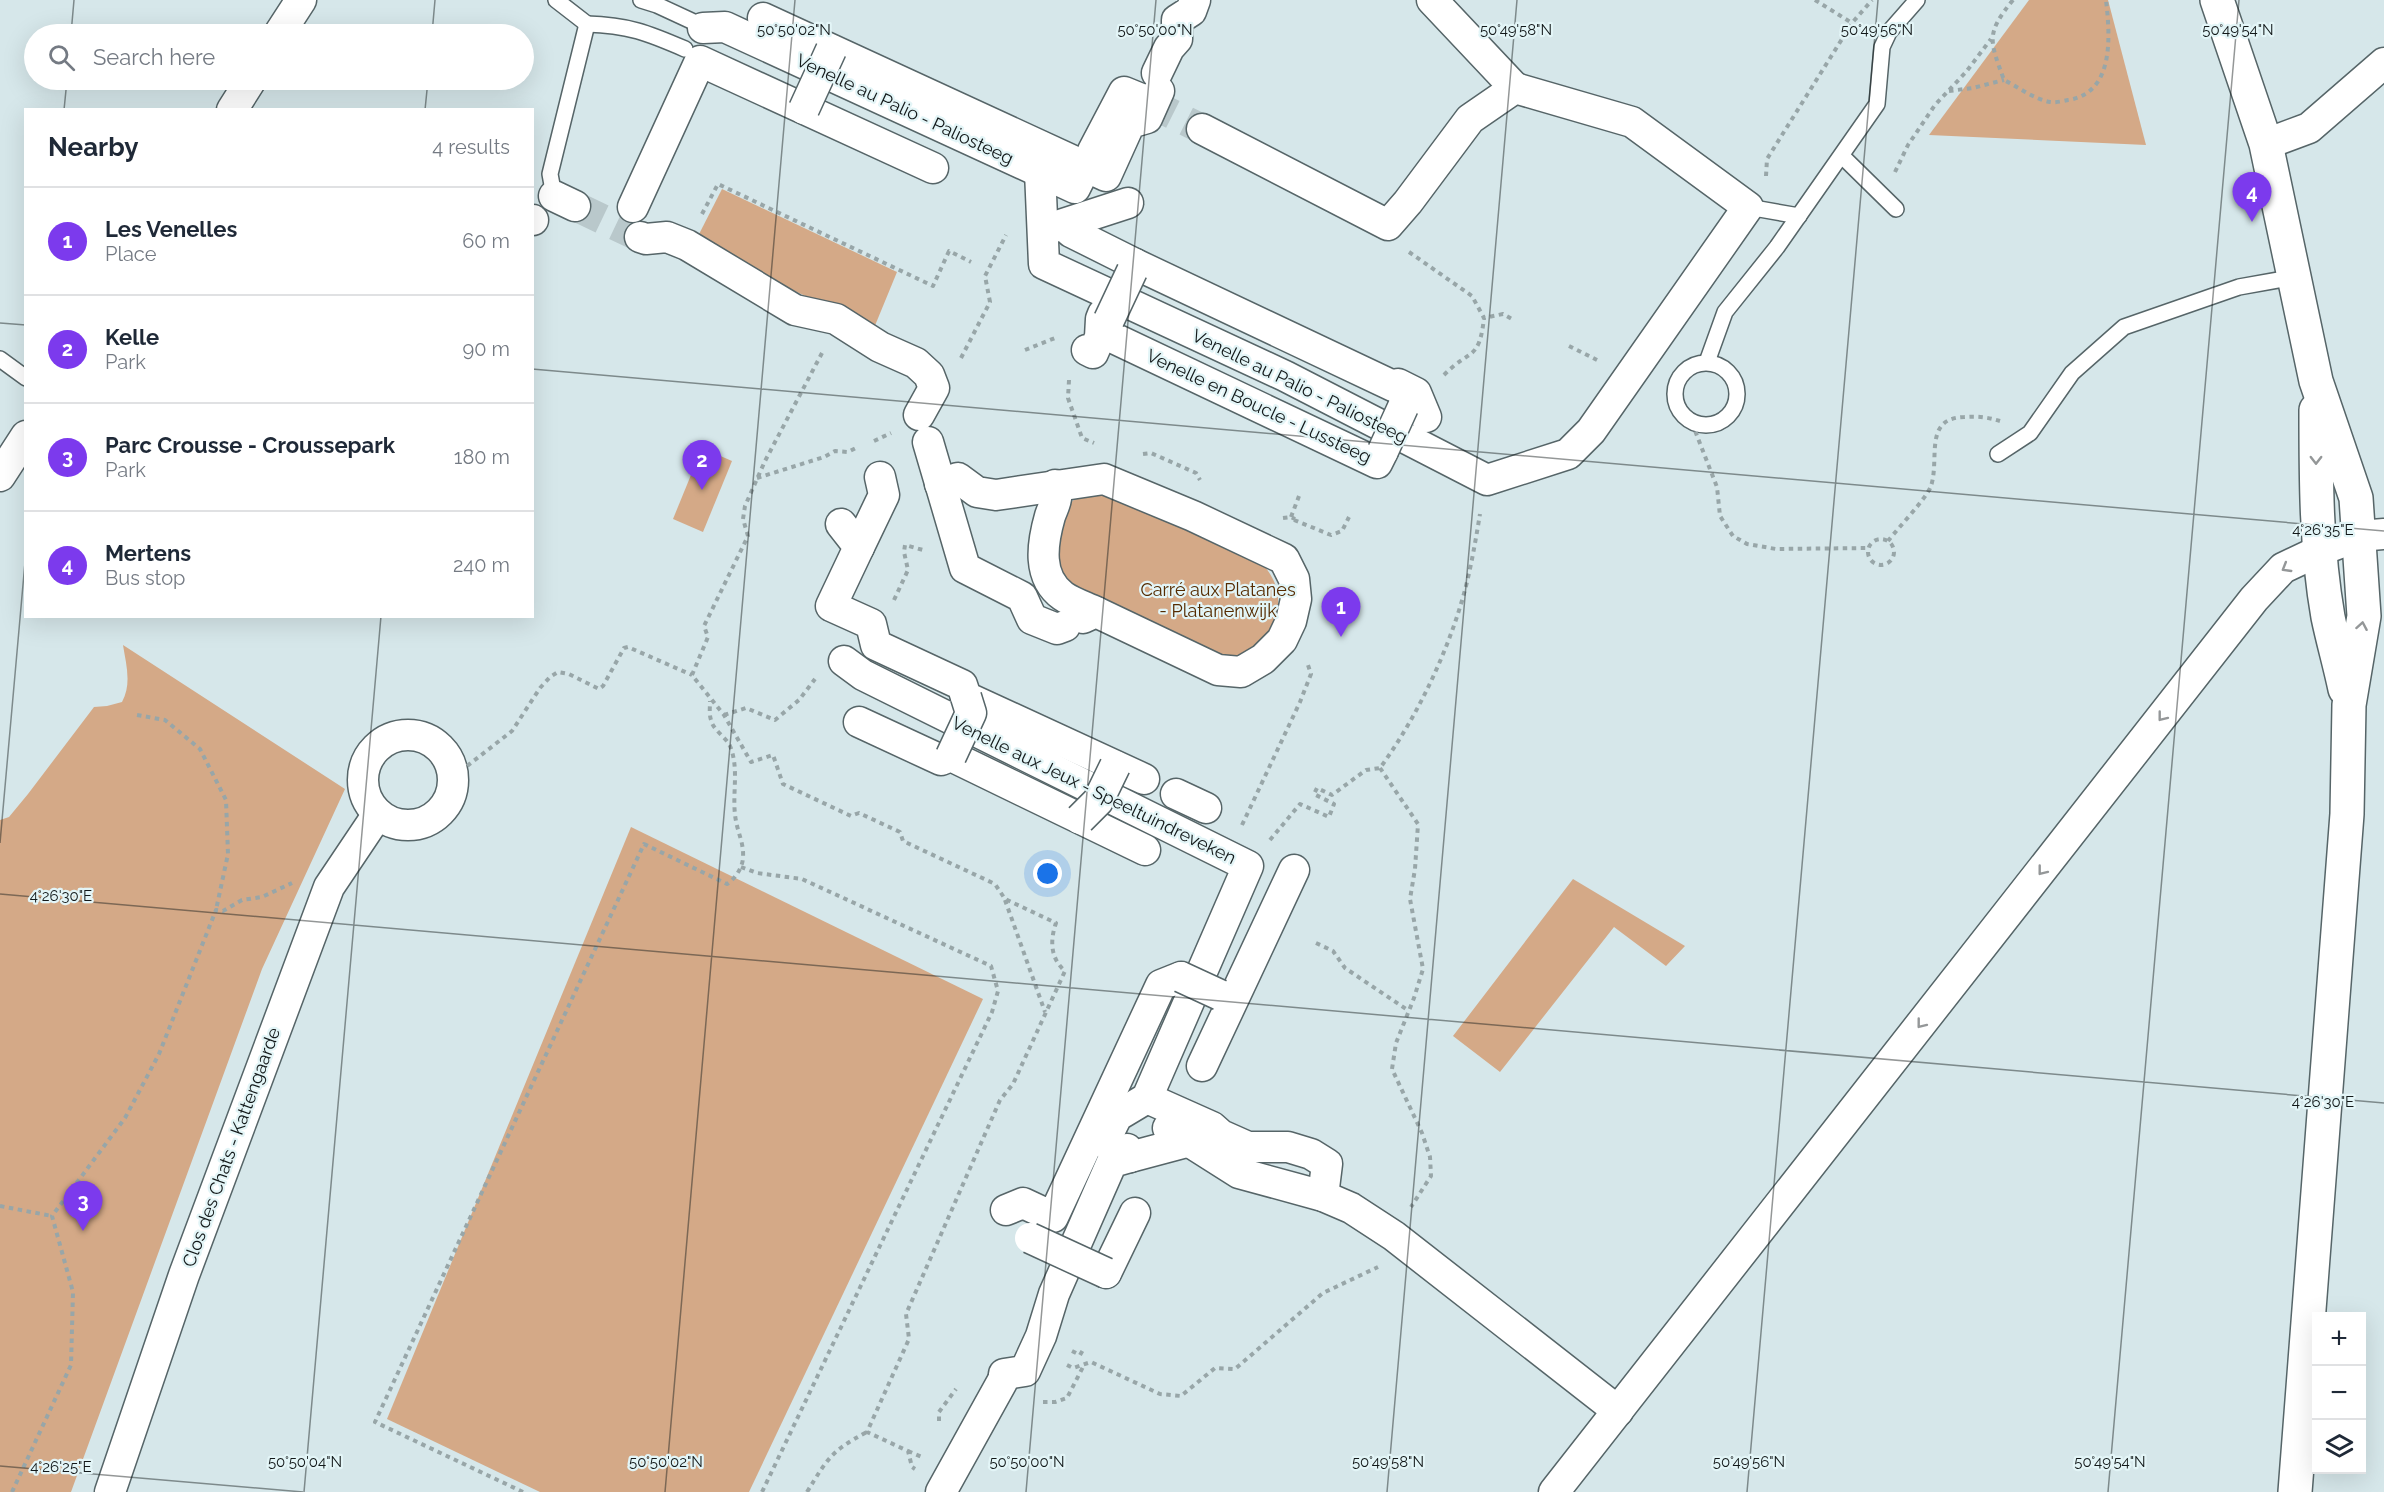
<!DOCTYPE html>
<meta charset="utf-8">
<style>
:root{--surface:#fff;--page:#f6f6f7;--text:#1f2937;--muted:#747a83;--line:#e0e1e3;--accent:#7c3aed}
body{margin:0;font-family:Raleway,sans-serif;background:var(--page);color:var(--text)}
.controls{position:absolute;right:18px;bottom:18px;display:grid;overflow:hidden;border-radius:0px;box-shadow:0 6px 24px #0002}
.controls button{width:54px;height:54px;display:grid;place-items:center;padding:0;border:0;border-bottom:2px solid var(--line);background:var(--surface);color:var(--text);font:30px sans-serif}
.you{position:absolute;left:1048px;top:874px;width:21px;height:21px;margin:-15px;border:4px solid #fff;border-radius:50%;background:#1a73e8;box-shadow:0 0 0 9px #1a73e833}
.badge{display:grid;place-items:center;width:39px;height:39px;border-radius:50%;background:var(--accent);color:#fff;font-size:20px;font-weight:700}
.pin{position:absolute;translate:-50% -50px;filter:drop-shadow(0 2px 3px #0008)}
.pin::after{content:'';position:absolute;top:32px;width:21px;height:18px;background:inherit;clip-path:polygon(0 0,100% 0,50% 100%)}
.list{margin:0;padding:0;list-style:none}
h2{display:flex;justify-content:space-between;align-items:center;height:78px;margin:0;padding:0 24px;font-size:26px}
h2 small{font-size:20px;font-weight:400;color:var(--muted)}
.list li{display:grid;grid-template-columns:39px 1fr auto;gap:18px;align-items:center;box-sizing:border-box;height:108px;padding:0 24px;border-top:2px solid var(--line)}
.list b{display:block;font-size:22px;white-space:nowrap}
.list p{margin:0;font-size:20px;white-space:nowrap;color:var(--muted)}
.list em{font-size:20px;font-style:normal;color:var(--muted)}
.icon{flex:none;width:33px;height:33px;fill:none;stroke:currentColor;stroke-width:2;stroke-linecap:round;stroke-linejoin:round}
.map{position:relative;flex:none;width:2384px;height:1492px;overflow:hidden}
.search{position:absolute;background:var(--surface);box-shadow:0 6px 24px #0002;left:24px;top:24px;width:510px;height:66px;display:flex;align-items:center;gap:15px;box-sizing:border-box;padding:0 21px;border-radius:33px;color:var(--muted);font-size:22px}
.panel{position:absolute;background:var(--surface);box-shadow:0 6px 24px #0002;left:24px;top:108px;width:510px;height:510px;border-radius:0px}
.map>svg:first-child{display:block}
.green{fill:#d4a987}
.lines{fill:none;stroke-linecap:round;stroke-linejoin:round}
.street-tunnel{stroke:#b9c8cb;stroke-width:30;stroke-dasharray:30 15;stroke-linecap:butt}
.lane-casing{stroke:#566568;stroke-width:18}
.street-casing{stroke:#566568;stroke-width:33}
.secondary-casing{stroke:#566568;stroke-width:36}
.path{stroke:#98a6a8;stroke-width:4;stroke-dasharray:4.5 4.5;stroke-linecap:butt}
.lane{stroke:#fff;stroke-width:15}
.street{stroke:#fff;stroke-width:30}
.secondary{stroke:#fff;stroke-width:33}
.street-bridge-casing{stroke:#566568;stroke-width:33;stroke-linecap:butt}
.street-bridge{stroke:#fff;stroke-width:30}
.oneway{stroke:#949798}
.ticks{fill:none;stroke:#121819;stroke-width:1.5;stroke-opacity:0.45}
.labels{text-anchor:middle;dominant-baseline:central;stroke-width:4.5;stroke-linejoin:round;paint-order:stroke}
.street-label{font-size:18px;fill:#121819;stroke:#e3f5f7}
.park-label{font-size:18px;fill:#552b00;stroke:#e3f5f7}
.ticks-label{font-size:15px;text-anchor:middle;fill:#121819;stroke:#e3f5f7;stroke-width:4.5;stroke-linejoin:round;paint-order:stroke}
</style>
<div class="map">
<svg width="2384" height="1492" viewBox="0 0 2384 1492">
<rect width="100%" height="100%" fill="#d6e7ea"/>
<g class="green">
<polygon points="2029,0 2108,0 2146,145 1929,135"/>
<polygon points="722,189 897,272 874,328 694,244"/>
<polygon points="702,448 732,461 703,532 673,519"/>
<path d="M1111 491 1262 562C1267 570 1274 578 1276 587 1286 622 1261 654 1227 658L1065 583 1055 572C1058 545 1055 502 1087 493 1094 491 1103 492 1111 491Z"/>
<path d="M123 645 345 789 262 969 71 1492H0V820L9 817 28 794 94 707 107 706 122 702C132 684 126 664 123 645Z"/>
<polygon points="631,827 983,999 749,1492 540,1492 387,1419"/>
<polygon points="1573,879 1685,946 1666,966 1614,927 1500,1072 1453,1036"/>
</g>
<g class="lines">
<g class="street-tunnel">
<polyline points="1146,101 1202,129"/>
<polyline points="575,206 640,237"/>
</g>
<defs>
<g id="lane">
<polyline points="556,0 587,24"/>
<polyline points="641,0 657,5 698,24"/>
<path d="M587 24C628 25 648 33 685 49"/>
<polyline points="1842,156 1896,209"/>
<polyline points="554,196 550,174 587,24"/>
<polyline points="1748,207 1799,216"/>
<polyline points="0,359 26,378"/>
<polyline points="1707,362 1725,312 1777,247 1877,104 1882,47 1889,32 1917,0"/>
<circle cx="1706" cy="394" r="31"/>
<polyline points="1998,454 2030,433 2072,373 2124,327 2239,287 2295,277"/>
</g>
<g id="street">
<polyline points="1432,0 1515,88"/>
<polyline points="763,18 1106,176 1130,123 1147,118 1159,91"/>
<polyline points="703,28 725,27 1075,188 1087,164"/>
<polyline points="279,34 301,0"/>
<polyline points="1157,73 1169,48 1177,39 1177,20 1191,11 1195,0"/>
<polyline points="232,110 251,80"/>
<polyline points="2266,144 2309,128 2384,63"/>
<polyline points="1093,151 1124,92 1146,101"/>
<polyline points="1040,171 1044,264 1285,376 1487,480 1568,454 1591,431 1748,207 1632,122 1515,88 1470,119 1408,202 1388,225 1202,129"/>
<polyline points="554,196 575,206"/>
<polyline points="633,207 700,61 933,168"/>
<polyline points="532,220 533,220"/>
<polyline points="1054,227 1128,203"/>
<polyline points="1066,227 1071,232 1135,264"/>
<polyline points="640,237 646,239 667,237 687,245 795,310 836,319 880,347 916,363 929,375 934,388 919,415"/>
<polyline points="1132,271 1135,264 1410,394 1403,407"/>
<polyline points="1109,320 1103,333 1377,463 1383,451"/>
<polyline points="1087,350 1093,353 1100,337 1101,319 1103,314"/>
<polyline points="1398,384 1416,393 1426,417"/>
<polyline points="928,442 965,568 1022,597 1032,619 1057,629 1065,626"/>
<polyline points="0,476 26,436"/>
<polyline points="940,484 958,478 977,492 996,495 1104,479 1193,516 1284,559 1294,579 1296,599 1291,621 1282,640 1263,659 1241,672 1218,670 1096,612 1083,618"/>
<path d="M1055 485C1058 501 1055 502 1050 516 1042 544 1037 577 1063 596 1073 603 1086 607 1096 612"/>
<polyline points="841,524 859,547 831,606 871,624 876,645 962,685 966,697 1144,779"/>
<polyline points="859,547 884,495 880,477"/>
<polyline points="844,661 863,675 1248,866 1147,1098 1117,1116 1104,1142"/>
<polyline points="859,722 941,760 951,756 1145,850"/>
<circle cx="408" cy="780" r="45"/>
<polyline points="1176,794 1206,808"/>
<polyline points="1202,1066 1294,870"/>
<polyline points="1147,1098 1212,1127 1221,1135 1248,1147 1288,1147 1311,1154 1327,1164 1323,1196"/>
<polyline points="1168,1128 1239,1173 1323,1196 1351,1208 1394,1236 1618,1411"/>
<polyline points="1127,1149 1130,1157 1190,1141"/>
<polyline points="1006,1210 1023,1203 1053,1217 1161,985 1181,977"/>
<polyline points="1106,1273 1135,1213"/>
<polyline points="1004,1374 1025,1371 1041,1336 1054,1294 1112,1162 1130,1157"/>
<polyline points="110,1492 184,1275 329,887 378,814"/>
<polyline points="941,1492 1002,1382"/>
<polyline points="1554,1492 2254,599 2283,568 2321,550 2359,536 2384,534"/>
</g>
<g id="secondary">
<polyline points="2217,0 2266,144 2316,381 2356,498 2364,616 2349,705 2347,814 2295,1492"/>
<path d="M2316 410C2316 479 2316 549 2328 617 2333 641 2340 665 2345 689"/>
</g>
</defs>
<use href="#lane" class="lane-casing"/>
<use href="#street" class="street-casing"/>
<use href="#secondary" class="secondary-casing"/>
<g class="path">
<polyline points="1815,0 1852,23"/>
<path d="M2013 0C1985 34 1990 41 2004 80 2018 87 2034 99 2050 102 2055 103 2063 101 2068 100 2115 93 2110 35 2106 0"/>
<polyline points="1949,91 1973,88 2004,80"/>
<polyline points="1895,172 1908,145 1935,105 1966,72 1991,39"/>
<polyline points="1766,176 1767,159 1852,23 1872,0"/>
<polyline points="702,214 718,184 933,286 949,251 971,262"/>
<polyline points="1409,252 1472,296 1484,318 1503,314 1512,319"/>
<polyline points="1569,346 1597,360"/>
<polyline points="1025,350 1055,338"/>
<path d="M822 353 765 461 745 506 743 519 748 536 704 626 708 637 692 675 724 715 751 762 773 755 783 784 851 816 859 813 900 832 903 841 995 884 1005 899 1056 923C1050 940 1050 958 1065 971L1013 1084 1000 1100 906 1314 909 1339 867 1432 908 1451 912 1467 915 1469"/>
<polyline points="961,358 990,302 985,276 1006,235"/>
<path d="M1444 375C1470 348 1479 362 1484 318"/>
<polyline points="1069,380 1068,398 1082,438 1094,443"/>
<polyline points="1692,423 1717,487 1720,516 1733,536 1747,544 1776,549 1869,548"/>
<polyline points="874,441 891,433"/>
<polyline points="1143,454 1151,453 1196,473 1200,480"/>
<polyline points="757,478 824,457 835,451 848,452 858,447"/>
<polyline points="1291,517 1299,496"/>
<polyline points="1283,518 1291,517 1295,519"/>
<polyline points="1294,520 1331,535 1342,531 1349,517"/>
<circle cx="1881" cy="552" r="13"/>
<path d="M1888 541C1898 528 1926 499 1931 486 1940 459 1923 418 1964 417 1977 416 1987 417 2000 421"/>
<polyline points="894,600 908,570 904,552 905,545 923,550"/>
<polyline points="137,715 165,720 200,749 226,800 228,854 216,910"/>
<polyline points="724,715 746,708 775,720 799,700 815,679"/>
<polyline points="1380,768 1418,824 1415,869 1410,899 1423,969 1414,998 1396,1043 1392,1069 1422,1133 1430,1157 1431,1176 1411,1207"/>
<polyline points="453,777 512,731 540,688 550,677 558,672 569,674 599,689 603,686 624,648 628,647 692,675"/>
<polyline points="1242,825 1300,702 1311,674 1307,662"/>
<path d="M1270 840 1300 804 1329 817 1334 804 1314 794 1317 788 1332 795 1366 770 1380 768C1418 716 1450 648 1466 586 1472 562 1476 538 1480 514"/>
<polyline points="741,867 757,873 802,879 991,966 998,991 992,1012 762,1492"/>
<polyline points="1005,900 1045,1012"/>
<polyline points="1316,943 1333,951 1345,968 1409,1011"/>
<polyline points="0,1206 52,1216"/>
<polyline points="1072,1351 1080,1355 1083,1350"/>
<polyline points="1067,1365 1073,1368 1091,1362 1160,1394 1181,1396 1215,1368 1235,1369 1323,1293 1378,1267"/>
<polyline points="1043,1402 1055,1402 1067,1398 1084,1365"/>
<polyline points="939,1421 939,1412 956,1389"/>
<polyline points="908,1451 922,1457"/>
<polyline points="12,1492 71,1365 73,1292 52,1216 125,1118 159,1054 216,910 223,911 242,900 262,897 292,883"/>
<path d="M523 1492 375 1422 644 844 727 884C735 879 743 867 743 857 744 844 738 833 736 821 731 796 740 770 730 746 726 737 713 730 711 720 709 714 710 707 710 701"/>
<path d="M807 1492C828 1458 831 1451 867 1432"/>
</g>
<use href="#lane" class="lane"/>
<use href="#street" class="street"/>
<use href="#secondary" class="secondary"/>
<defs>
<g id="street-bridge">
<polyline points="804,109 831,50"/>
<polyline points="1109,320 1132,271"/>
<polyline points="1383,451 1403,407"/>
<polyline points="951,756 971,713 966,697"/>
<polyline points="1080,819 1098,801 1115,766"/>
<polyline points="1181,977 1220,995"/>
<polyline points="1030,1238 1106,1273"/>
</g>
</defs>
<use href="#street-bridge" class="street-bridge-casing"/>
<use href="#street-bridge" class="street-bridge"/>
</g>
<defs><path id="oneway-chevron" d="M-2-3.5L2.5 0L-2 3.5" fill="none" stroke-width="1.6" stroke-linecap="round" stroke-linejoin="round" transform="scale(1.5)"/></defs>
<g class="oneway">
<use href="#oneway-chevron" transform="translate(2316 460) rotate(90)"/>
<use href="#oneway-chevron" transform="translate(2286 568) rotate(149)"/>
<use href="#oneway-chevron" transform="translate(2362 626) rotate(-80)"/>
<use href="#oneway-chevron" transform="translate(2162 717) rotate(128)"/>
<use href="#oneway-chevron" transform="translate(2042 871) rotate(128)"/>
<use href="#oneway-chevron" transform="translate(1921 1024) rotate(128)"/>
</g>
<path class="ticks" d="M71 34 74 0M432 34 435 0M64 110 67 80M425 110 428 80M0 323 26 325M532 369 2384 531M0 843 26 551M0 894 2384 1103M0 1466 303 1492M304 1492 381 616M665 1492 795 0M1026 1492 1156 0M1387 1492 1517 0M1747 1492 1878 0M2108 1492 2239 0"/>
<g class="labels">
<g class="street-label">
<text transform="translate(905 109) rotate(25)">Venelle au Palio - Paliosteeg</text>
<text transform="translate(1300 386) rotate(26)">Venelle au Palio - Paliosteeg</text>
<text transform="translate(1259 406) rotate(25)">Venelle en Boucle - Lussteeg</text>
<text transform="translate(1094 790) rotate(26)">Venelle aux Jeux - Speeltuindreveken</text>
<text transform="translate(231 1147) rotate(-70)">Clos des Chats - Kattengaarde</text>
</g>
<g class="park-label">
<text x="1218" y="589">Carré aux Platanes<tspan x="1218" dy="21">- Platanenwijk</tspan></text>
</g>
</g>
<g class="ticks-label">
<text x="794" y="35">50°50'02"N</text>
<text x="1155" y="35">50°50'00"N</text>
<text x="1516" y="35">50°49'58"N</text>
<text x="1877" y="35">50°49'56"N</text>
<text x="2238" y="35">50°49'54"N</text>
<text x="2323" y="535">4°26'35"E</text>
<text x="61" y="901">4°26'30"E</text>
<text x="2323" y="1107">4°26'30"E</text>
<text x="305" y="1467">50°50'04"N</text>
<text x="666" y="1467">50°50'02"N</text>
<text x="1027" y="1467">50°50'00"N</text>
<text x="1388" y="1467">50°49'58"N</text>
<text x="1749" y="1467">50°49'56"N</text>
<text x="2110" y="1467">50°49'54"N</text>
<text x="61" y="1472">4°26'25"E</text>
</g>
</svg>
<div class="controls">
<button>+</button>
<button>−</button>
<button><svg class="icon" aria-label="layers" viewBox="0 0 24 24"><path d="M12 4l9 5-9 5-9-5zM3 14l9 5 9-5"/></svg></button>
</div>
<div class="you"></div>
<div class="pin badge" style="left:1341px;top:637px">1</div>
<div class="pin badge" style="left:702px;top:490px">2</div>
<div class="pin badge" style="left:83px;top:1231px">3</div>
<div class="pin badge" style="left:2252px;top:222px">4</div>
<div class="search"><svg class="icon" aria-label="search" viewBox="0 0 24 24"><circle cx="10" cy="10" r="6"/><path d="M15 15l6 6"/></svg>Search here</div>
<section class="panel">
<h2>Nearby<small>4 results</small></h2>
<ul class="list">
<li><span class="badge">1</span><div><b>Les Venelles</b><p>Place</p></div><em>60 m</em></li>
<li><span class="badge">2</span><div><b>Kelle</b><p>Park</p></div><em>90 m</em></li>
<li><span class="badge">3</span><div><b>Parc Crousse - Croussepark</b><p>Park</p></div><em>180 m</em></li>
<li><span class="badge">4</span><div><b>Mertens</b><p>Bus stop</p></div><em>240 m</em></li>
</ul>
</section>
</div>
